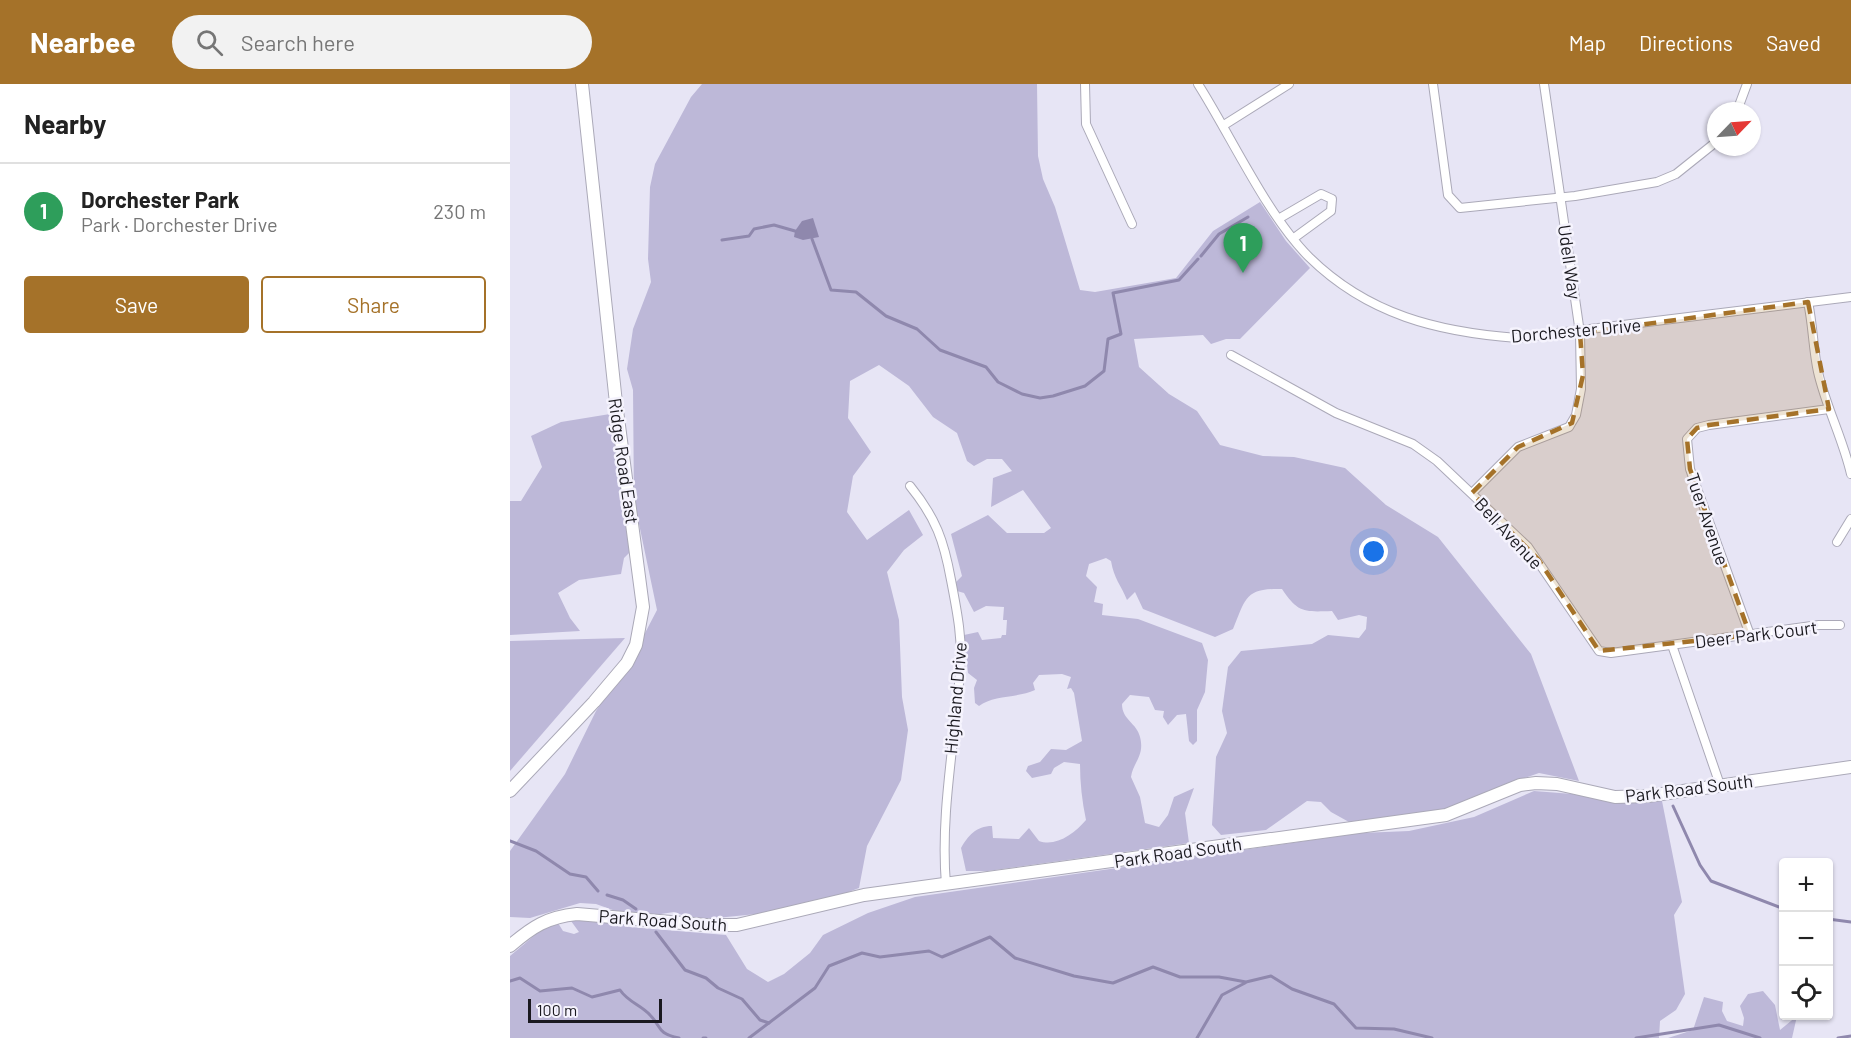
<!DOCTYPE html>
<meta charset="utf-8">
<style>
:root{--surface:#fff;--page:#f2f2f2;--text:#222;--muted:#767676;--line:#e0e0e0;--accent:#a57229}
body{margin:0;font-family:Barlow,sans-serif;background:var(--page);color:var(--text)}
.controls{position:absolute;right:18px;bottom:18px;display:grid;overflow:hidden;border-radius:6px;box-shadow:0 2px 4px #0004}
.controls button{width:54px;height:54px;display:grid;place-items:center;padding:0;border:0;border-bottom:2px solid var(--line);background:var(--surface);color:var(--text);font:30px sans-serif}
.compass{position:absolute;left:1197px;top:18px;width:54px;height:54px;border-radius:50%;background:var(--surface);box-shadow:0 2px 4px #0004;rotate:65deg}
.scale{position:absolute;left:18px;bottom:15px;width:134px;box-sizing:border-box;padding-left:6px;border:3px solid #1a191f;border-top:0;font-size:16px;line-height:21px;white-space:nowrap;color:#1a191f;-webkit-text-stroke:4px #f5f3fd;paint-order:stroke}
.you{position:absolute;left:864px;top:468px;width:21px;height:21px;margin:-15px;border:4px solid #fff;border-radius:50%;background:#1a73e8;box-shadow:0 0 0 9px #1a73e833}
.badge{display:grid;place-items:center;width:39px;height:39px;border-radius:50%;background:var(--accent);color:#fff;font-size:20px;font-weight:700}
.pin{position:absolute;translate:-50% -50px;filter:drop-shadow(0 2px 3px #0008)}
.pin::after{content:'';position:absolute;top:32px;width:21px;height:18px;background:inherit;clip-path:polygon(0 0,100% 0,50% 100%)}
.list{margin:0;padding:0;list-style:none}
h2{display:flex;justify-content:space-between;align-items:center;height:78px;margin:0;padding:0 24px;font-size:26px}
h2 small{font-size:20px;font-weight:400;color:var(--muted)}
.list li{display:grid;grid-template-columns:39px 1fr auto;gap:18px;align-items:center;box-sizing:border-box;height:96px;padding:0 24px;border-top:2px solid var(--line)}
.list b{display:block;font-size:22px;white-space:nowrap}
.list p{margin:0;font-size:20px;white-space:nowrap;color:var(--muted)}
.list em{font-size:20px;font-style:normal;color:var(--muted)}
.actions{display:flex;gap:12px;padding:18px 24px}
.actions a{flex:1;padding:14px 0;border:2px solid var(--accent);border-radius:6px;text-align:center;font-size:21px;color:var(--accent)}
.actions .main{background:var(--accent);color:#fff}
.icon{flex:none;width:33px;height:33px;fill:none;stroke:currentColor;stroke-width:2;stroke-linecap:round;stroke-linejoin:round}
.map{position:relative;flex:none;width:1341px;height:954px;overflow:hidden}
header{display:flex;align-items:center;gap:36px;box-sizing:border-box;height:84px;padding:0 30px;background:var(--accent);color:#fff}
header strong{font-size:28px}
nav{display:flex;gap:33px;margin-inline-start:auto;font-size:21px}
.search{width:420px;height:54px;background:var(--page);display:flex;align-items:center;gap:15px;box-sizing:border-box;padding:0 21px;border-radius:33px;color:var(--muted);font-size:22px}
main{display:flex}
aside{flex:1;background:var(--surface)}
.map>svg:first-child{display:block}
.green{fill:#bdb8d8}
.water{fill:#8f88ad}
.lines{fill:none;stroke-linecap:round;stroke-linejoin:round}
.stream{stroke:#8f88ad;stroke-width:3}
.minor-casing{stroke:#aba9b8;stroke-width:10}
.secondary-casing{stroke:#aba9b8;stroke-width:14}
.minor{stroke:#fff;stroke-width:8}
.secondary{stroke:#fff;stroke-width:12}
.marked{fill:#a57229;fill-opacity:0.2;stroke:#a57229;stroke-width:4.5;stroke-dasharray:12 8;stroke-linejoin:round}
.labels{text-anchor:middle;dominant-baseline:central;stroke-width:5;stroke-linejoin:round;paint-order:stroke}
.street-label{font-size:18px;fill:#1a191f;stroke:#f5f3fd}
</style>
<header>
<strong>Nearbee</strong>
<div class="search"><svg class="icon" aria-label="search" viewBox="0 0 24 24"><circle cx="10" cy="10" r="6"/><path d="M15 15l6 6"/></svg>Search here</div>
<nav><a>Map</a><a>Directions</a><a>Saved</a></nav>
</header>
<main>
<aside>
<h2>Nearby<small></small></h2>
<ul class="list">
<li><span class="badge" style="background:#2e9e5b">1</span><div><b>Dorchester Park</b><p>Park · Dorchester Drive</p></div><em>230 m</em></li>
</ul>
<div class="actions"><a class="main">Save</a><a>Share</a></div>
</aside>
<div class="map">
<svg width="1341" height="954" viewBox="0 0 1341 954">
<rect width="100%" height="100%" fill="#e7e5f5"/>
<g class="green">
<path d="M192 0H527L528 72 533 95 545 123 570 206 585 208 666 194 703 147 750 118 776 157 800 184 730 255H716L701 260 693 251 624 255 629 283 659 310 687 327 710 361 753 372 784 373 835 384 876 421 928 453 1021 570 1069 697 1029 689 978 707 941 724 839 738 821 728 811 718 797 717 756 746 711 751 702 741 706 673 717 649 712 627 718 583 731 567 802 560 818 551 849 554 856 545 857 533 849 531 828 536 822 527C794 528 788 529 772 505 735 504 736 514 723 545L705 553 633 525 625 508 617 516C611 501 604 495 601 477L596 474 579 480 576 492 587 503 584 518 593 520 592 531 628 535 692 559 698 576 695 608 687 626V657L683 661 679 657 676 630 667 631 658 641 653 633 654 627 645 626 639 613 620 611 612 620C612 636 627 639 630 653 635 672 623 678 621 693L630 713 635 739 649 743 658 731 664 713 684 704 675 729 679 759 478 787H456L451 764C458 752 466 742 482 742L483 754 509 755 519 744 529 757C546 763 564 750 576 736 572 717 570 699 570 680L554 678 544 684 541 690 522 694 516 687 518 682 530 678 541 665 556 666 572 657 564 609 561 604 557 605 561 593 552 590 529 591 523 599 525 606C508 614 483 611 469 622L465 619 464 604 467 596 458 589 454 551 468 548 472 556 491 554 492 551H496L497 536H493L494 523 476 522 464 528 454 509 447 507 446 498 452 492 441 450 478 431 497 449H534L541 444 513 406 481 423 483 394 502 387 492 375H477L464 382 457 377 447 349 423 333 399 302 369 281 340 297 338 334 361 368 343 392 337 428 357 456 399 426 413 451 394 466 377 488 389 536 392 613 398 646 391 696 357 762 349 804 310 819 267 828 186 836 164 828 125 834 86 820 70 819 20 834 0 833V767L55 690 86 627 122 574 147 526 124 416 123 306 117 285 123 245 141 198 138 175 140 103 145 80 181 13Z"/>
<polygon points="100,330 121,467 114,474 111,490 69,496 48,509 60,534 70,547 0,551 0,417 11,417 32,383 21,352 51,338"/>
<polygon points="115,554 0,687 0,557"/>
<polygon points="1024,707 1152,717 1172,818 1164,831 1175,910 1166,926 1150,937 1149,954 0,954 0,872 32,845 48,839 53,847 64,850 69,848 61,837 66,836 118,838 119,843 216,851 237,885 258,898 274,890 300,869 313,851 358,829 405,813 851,749 899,747 964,733"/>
<polygon points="1253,907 1265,921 1270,946 1287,932 1282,954 1158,954 1183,946 1194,913 1213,918 1212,927 1217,937 1233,942 1234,934 1230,922 1238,910"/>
</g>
<polygon class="water" points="303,134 309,153 293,156 284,153 285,147 292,137"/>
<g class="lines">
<g class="stream">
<polyline points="302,155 321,206 346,208 376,232 407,245 430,266 476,283 488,298 512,310 530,314 543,312 575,302 594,287 598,255 611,250 603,209 669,196 688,175"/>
<polyline points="212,156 239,152 244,145 264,141 285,147"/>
<polyline points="691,172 709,150 738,133"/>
<polyline points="1163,722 1190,781 1201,797 1274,825"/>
<polyline points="0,757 26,767 60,790 76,793 88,807"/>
<polyline points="97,811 113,816 126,825"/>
<polyline points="1318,835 1341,838"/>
<polyline points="146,848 175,886 196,894 208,904 232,915 250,936 259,939"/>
<path d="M0 897 10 894 30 907 62 904 82 913 110 906C118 918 131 921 140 931 152 943 146 949 169 954"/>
<polyline points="193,954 196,954"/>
<polyline points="239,954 305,904 319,882 352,869 370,873 419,867 432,873 480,853 505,874 564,892 603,899 643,883 670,893 709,893 736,898 761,892 782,905 824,920 846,944 884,945 922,954"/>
<polyline points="687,954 712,911 735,899"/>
<polyline points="1126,954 1209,941 1250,954"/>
<polyline points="1328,954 1341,952"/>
</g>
<defs>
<g id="minor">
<polyline points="575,0 576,40 622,140"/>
<path d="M688 0C721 52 757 131 799 173 858 231 928 248 1007 254L1341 213"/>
<polyline points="923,0 938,111 950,124 1065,112 1147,98 1166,90 1206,58"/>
<polyline points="1227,27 1237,0"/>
<polyline points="714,41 779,0"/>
<polyline points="770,134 811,110 822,115 821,127 784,154"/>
<path d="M1298 218C1303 241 1303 265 1308 288 1316 323 1333 355 1341 390"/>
<polyline points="721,271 826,329 903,360 927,377 1018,463 1089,567 1101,569 1309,541 1330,541"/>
<path d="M400 402C426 434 434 457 441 496 447 527 453 556 450 587 445 658 430 729 436 801"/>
<polyline points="962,409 1008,363 1059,343 1066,331 1071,305 1070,249 1034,0"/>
<polyline points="1327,458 1341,435"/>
<polyline points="1240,551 1180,385 1177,355 1187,344 1199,341 1319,325"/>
<polyline points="1162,561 1210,701"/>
</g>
<g id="secondary">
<polyline points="0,707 84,618 117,579 126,561 133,523 106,319 72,0"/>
<path d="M0 862C22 843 37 833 67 830L196 841H227L354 811 936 731 1010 701 1026 699 1047 700 1105 713 1138 712 1341 683"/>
</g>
</defs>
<use href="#minor" class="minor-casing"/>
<use href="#secondary" class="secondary-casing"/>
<use href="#minor" class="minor"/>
<use href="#secondary" class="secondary"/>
</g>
<path class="marked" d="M1298 218 1319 325 1199 341 1187 344 1177 355 1180 385 1240 551 1089 567 1028 475 962 409 1008 363 1062 339 1073 291 1070 249Z"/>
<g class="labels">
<g class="street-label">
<text transform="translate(1060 178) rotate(82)">Udell Way</text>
<text transform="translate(1066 246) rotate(-5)">Dorchester Drive</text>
<text transform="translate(114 377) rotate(82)">Ridge Road East</text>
<text transform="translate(1198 435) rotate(71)">Tuer Avenue</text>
<text transform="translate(999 449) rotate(47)">Bell Avenue</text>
<text transform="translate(1246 550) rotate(-7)">Deer Park Court</text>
<text transform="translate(445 614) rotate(-85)">Highland Drive</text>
<text transform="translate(1179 704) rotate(-7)">Park Road South</text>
<text transform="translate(668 768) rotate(-8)">Park Road South</text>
<text transform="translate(153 836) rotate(4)">Park Road South</text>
</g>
</g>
</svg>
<div class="controls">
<button>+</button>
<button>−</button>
<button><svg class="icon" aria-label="locate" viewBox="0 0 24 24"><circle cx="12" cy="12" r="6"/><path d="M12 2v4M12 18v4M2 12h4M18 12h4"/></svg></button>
</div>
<svg class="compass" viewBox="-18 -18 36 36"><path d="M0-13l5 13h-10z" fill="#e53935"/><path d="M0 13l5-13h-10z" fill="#767676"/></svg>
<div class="scale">100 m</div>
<div class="you"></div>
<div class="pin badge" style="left:733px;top:189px;background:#2e9e5b">1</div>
</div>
</main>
